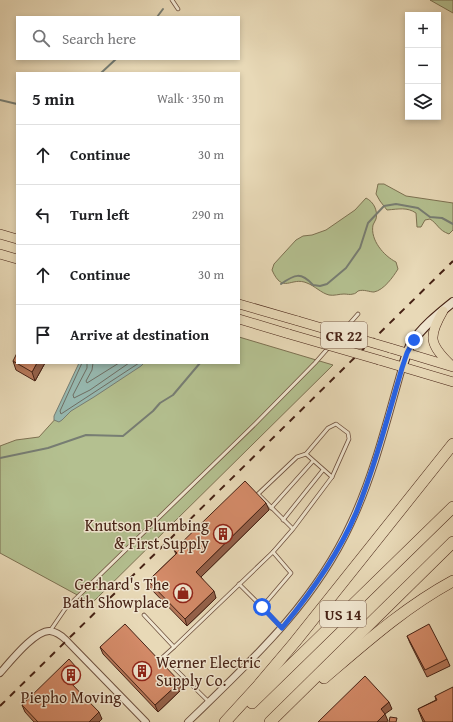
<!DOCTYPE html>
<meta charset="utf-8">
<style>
:root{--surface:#fff;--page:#f6f6f6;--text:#202124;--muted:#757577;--line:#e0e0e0}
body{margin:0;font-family:"Gentium Book Plus",serif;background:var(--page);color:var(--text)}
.controls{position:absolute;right:12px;top:12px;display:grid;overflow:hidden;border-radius:0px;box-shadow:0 2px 6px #0003}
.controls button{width:36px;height:36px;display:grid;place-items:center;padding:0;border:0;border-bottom:1px solid var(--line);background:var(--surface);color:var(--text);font:20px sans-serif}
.stop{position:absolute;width:12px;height:12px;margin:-9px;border:3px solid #2563eb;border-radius:50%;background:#fff}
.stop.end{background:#2563eb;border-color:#fff;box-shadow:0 1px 4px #0008}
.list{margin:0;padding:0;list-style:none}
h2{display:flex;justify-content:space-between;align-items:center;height:52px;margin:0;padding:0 16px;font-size:17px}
h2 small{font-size:13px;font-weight:400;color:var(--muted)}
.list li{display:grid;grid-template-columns:26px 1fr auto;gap:12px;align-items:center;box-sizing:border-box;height:60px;padding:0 16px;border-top:1px solid var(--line)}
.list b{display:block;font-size:15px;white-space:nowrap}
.list em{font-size:13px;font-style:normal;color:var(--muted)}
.icon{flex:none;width:22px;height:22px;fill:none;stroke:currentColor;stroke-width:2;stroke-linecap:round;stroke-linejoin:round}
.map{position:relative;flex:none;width:453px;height:722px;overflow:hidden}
.search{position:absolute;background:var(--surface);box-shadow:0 2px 6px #0003;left:16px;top:16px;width:224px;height:44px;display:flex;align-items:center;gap:10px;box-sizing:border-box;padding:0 14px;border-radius:0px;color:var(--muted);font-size:15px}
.panel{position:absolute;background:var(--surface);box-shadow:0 2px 6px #0003;left:16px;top:72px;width:224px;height:292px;border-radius:0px}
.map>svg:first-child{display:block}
.green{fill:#b4c090;stroke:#7d7152}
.water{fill:#97bab2;stroke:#777d73}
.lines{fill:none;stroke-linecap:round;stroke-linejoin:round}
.shore{stroke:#6e6e64;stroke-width:1}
.stream{stroke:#777d73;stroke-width:2}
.lane-casing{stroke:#6e503e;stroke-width:4.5}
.street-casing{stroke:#6e503e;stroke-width:8}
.secondary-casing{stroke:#462215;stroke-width:10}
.primary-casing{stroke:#462215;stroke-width:10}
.highway-casing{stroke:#462215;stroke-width:12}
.lane{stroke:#f0e6d0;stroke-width:3}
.street{stroke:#f0e6d0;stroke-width:6}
.secondary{stroke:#f0e6d0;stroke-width:8}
.primary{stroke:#e8d9b7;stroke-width:9}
.highway{stroke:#e8d9b7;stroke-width:11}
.rail{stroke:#462215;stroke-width:2;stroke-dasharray:7 7;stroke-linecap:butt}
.primary-bridge-casing{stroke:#462215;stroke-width:10;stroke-linecap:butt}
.primary-bridge{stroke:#e8d9b7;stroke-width:9}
.wall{fill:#b6785a;stroke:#462215}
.shaded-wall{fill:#94614a;stroke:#462215}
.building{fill:#d48b69;stroke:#462215}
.route{stroke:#2563eb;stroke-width:5}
.labels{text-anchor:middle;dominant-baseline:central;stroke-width:3;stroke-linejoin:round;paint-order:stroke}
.shield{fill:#f0e6d0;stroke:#795d4d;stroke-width:1}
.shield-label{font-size:15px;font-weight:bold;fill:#462215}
.poi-label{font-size:16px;fill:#462215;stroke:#f0e6d0;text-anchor:end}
</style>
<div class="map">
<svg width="453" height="722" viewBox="0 0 453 722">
<rect width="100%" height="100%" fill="#e8d9b7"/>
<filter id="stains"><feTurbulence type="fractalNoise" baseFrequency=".005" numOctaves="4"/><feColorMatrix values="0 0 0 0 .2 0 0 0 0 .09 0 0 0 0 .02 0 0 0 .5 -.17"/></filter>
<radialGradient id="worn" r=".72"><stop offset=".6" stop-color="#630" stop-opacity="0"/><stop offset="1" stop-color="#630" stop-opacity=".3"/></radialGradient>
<g class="green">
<polygon points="430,0 453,0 453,13"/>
<path d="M378 184H384L406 196 453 203V230L449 234C438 230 438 224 430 219L425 220 421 227H417L416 213C407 207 399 209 387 210L380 201 376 194Z"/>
<path d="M366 198C374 202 378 211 376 219 375 221 374 223 373 225 370 240 384 256 396 262L398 269C393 277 384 290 374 292 369 292 364 289 358 291 357 292 355 294 353 294 350 295 347 294 344 294 339 294 334 296 329 295 321 293 315 286 307 283 291 276 283 295 272 270L274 264 296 240 303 236 312 235 326 230 355 210Z"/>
<polygon points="239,337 333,365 92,603 0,553 0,446 16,440 39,437 58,416 83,363 239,363"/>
</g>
<polygon class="water" points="79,363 144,363 141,366 94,397 71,411 62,420 59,422 54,420 54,416"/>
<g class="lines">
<g class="shore">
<polyline points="82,363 60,411 61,414 139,363"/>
<polyline points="87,363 87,368 73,395 74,398 90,390 129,363"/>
<polyline points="93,363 92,370 86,381 87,383 119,363"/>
</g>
<g class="stream">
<polyline points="157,17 163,9"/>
<polyline points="101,73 116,59"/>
<polyline points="0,100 17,104"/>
<path d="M281 284C295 274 301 272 313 285L320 286 327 284 346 268 360 248 368 223 384 206 396 204 418 208 430 217 442 218 453 224"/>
<polyline points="0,458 48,448 86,435 123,436 153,411 160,403 173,395 200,363"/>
</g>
<defs>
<g id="lane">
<polyline points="172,0 178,9"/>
<polyline points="306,454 328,428 336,424 348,433 349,439 332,477"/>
<polyline points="271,508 313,461"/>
<polyline points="283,520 323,470"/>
<polyline points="273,552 293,529 332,477 306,454 297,457 258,494 293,529"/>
<polyline points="239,584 262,607"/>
<polyline points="144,615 174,647 273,552 291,573 262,607 281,627"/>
<polyline points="50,631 65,609 256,423 315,363 358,314"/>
<polyline points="174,647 163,657 209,702"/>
</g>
<g id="street">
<path d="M0 673C10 662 35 630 50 631 57 632 62 636 66 640L146 722"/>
<path d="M188 722C251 661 314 604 351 523 374 474 387 420 402 368"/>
</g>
<path id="secondary" d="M402 368C405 360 407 351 411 344 421 328 438 314 453 302"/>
<g id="primary">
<polyline points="0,234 17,239"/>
<polyline points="0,254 17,259"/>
<polyline points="239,304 298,321"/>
<path d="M443 311C428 337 429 344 451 365"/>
<polyline points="239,319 289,334"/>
<polyline points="390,348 453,367"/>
<polyline points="379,360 453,382"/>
</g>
<g id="highway">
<path d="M324 678C365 643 405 607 453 581"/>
<polyline points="252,703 453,507"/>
<polyline points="225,722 257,687 295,642 453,444"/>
<polyline points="270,722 453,542"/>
</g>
</defs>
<use href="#lane" class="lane-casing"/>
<use href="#street" class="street-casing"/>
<use href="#secondary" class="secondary-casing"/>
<use href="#primary" class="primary-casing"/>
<use href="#highway" class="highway-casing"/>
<use href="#lane" class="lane"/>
<use href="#street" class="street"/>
<use href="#secondary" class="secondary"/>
<use href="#primary" class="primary"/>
<use href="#highway" class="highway"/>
<polyline class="rail" points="0,706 453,261"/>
<defs>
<g id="primary-bridge">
<polyline points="298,321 390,348"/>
<polyline points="289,334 379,360"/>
</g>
</defs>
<use href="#primary-bridge" class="primary-bridge-casing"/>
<use href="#primary-bridge" class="primary-bridge"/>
</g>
<g class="wall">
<polygon points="13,361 17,363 45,363 35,381 16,370"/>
<polygon points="269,510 201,577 216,598 187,626 150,588 148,581 176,554 174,550"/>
<polygon points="407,636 447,659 450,666 427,677 410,643"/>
<polygon points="100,647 180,682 182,689 158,712 103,654"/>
<polygon points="79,674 70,682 102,719 99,722 34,722 25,712 22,705"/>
<polygon points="435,696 453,722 423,722 418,709 436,700"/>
</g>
<g class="shaded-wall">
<polygon points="37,363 45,363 35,381 32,372"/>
<polygon points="266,503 269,510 199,579 196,572"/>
<polygon points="214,591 216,598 187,626 185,619"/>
<polygon points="76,667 79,674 68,684 65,677"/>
<polygon points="180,682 182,689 158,712 155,705"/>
<polygon points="389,702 392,709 385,714 388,721 386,722 377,722 381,709"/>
<polygon points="99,712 102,719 99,722 89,722"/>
</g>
<g class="building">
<polygon points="17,353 17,363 37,363 32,372 13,361"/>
<polygon points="245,481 266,503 196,572 214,591 185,619 148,581 177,553 174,550"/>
<polygon points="125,624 180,682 155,705 100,647"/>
<polygon points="429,624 447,659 425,670 407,636"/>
<polygon points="69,659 76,667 65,677 99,712 89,722 38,722 22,705"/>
<polygon points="365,676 389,702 381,709 385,714 377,722 318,722"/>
<polygon points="453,687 453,722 425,722 418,709 437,700 435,696"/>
<polygon points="390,717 397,718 396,722 389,722"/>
</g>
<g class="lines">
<path class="route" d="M262 607 282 628C311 593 338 555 356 513 375 466 388 416 402 368L407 353 414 340"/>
</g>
<defs>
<symbol id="building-ring" viewBox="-11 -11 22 22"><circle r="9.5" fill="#f0e6d0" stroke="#8f2418" stroke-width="1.5"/><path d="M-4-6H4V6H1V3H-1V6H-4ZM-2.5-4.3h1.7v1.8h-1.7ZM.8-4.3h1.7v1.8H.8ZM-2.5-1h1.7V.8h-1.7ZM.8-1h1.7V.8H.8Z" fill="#8f2418"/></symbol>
<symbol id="shop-ring" viewBox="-11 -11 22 22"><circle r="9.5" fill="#f0e6d0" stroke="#8f2418" stroke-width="1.5"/><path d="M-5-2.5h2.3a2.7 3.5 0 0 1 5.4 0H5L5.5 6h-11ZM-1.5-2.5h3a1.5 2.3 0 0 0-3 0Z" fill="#8f2418"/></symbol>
</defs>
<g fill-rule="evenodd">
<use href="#building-ring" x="212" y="523" width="22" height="22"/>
<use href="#shop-ring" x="172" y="582" width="22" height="22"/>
<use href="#building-ring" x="131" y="660" width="22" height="22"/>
<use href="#building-ring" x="60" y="664" width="22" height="22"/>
</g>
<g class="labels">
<g class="shield">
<rect x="321" y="322" width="46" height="26" rx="3"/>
<rect x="320" y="601" width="46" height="26" rx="3"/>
</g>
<g class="shield-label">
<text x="344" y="335">CR 22</text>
<text x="343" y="614">US 14</text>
</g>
<g class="poi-label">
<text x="209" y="525">Knutson Plumbing<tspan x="209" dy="18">&amp; First Supply</tspan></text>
<text x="169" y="584">Gerhard's The<tspan x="169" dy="18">Bath Showplace</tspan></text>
<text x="156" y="662" text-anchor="start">Werner Electric<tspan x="156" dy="18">Supply Co.</tspan></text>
<text x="71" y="697" text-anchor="middle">Piepho Moving</text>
</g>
</g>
<rect width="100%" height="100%" filter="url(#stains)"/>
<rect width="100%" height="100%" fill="url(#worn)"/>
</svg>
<div class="controls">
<button>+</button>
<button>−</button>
<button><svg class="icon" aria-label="layers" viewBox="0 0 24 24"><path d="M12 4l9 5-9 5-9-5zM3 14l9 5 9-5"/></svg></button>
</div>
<div class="stop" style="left:262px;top:607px"></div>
<div class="stop end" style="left:414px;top:340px"></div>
<div class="search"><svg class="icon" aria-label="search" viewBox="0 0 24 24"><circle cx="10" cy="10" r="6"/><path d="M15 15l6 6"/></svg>Search here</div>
<section class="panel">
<h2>5 min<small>Walk · 350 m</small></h2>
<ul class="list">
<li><svg class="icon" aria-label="ahead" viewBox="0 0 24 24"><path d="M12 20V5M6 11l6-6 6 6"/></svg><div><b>Continue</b></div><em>30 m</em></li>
<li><svg class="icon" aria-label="left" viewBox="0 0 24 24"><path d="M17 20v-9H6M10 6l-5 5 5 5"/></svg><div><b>Turn left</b></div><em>290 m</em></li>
<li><svg class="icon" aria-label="ahead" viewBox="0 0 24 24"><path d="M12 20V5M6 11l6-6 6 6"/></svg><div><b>Continue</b></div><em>30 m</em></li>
<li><svg class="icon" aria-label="arrive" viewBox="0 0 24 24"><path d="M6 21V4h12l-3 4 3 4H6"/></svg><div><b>Arrive at destination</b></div></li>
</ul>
</section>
</div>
